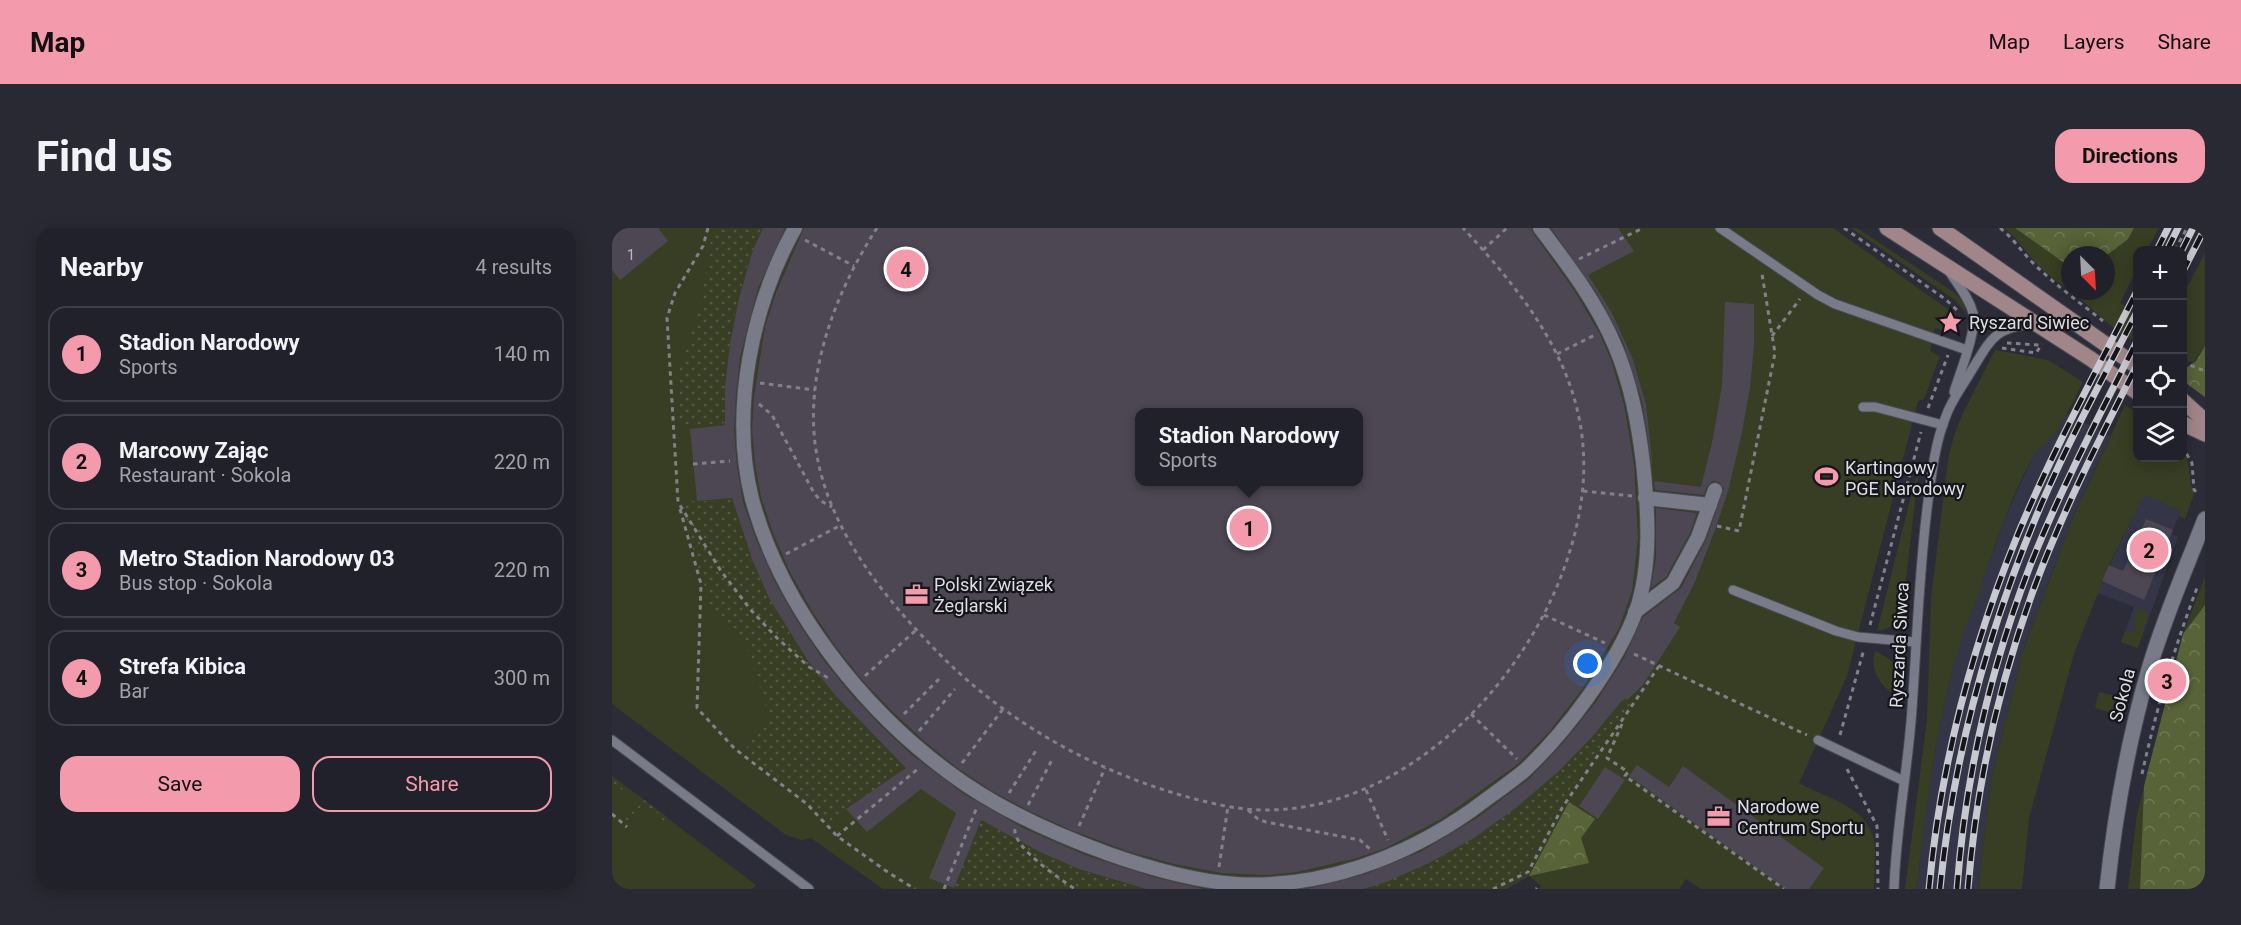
<!DOCTYPE html>
<meta charset="utf-8">
<style>
:root{--surface:#20212a;--page:#282932;--text:#f1f3f6;--muted:#a2a3a8;--line:#3d3e47;--accent:#f39aac}
body{margin:0;font-family:Roboto,sans-serif;background:var(--page);color:var(--text)}
.controls{position:absolute;right:18px;top:18px;display:grid;overflow:hidden;border-radius:12px;box-shadow:0 3px 15px #0003}
.controls button{width:54px;height:54px;display:grid;place-items:center;padding:0;border:0;border-bottom:2px solid var(--line);background:var(--surface);color:var(--text);font:30px sans-serif}
.compass{position:absolute;left:1449px;top:18px;width:54px;height:54px;border-radius:50%;background:var(--surface);box-shadow:0 3px 15px #0003;rotate:156deg}
.you{position:absolute;left:976px;top:436px;width:21px;height:21px;margin:-15px;border:4px solid #fff;border-radius:50%;background:#1a73e8;box-shadow:0 0 0 9px #1a73e833}
.badge{display:grid;place-items:center;width:39px;height:39px;border-radius:50%;background:var(--accent);color:#111;font-size:20px;font-weight:700}
.pin{position:absolute;translate:-50% -50%;border:3px solid #fff;box-shadow:0 2px 6px #0006}
.popup{position:absolute;left:523px;top:180px;width:228px;height:78px;box-sizing:border-box;display:grid;place-content:center;border-radius:12px;background:var(--surface);filter:drop-shadow(0 2px 4px #0005);font-size:20px;white-space:nowrap;color:var(--muted)}
.popup b{font-size:22px;color:var(--text)}
.popup::after{content:'';position:absolute;left:50%;top:100%;margin-left:-12px;border:12px solid transparent;border-top-color:var(--surface)}
.list{margin:0;padding:0;list-style:none}
h2{display:flex;justify-content:space-between;align-items:center;height:78px;margin:0;padding:0 24px;font-size:26px}
h2 small{font-size:20px;font-weight:400;color:var(--muted)}
.list li{display:grid;grid-template-columns:39px 1fr auto;gap:18px;align-items:center;box-sizing:border-box;height:96px;margin:0 12px 12px;padding:0 12px;border:2px solid var(--line);border-radius:18px}
.list b{display:block;font-size:22px;white-space:nowrap}
.list p{margin:0;font-size:20px;white-space:nowrap;color:var(--muted)}
.list em{font-size:20px;font-style:normal;color:var(--muted)}
.actions{display:flex;gap:12px;padding:18px 24px}
.actions a{flex:1;padding:14px 0;border:2px solid var(--accent);border-radius:18px;text-align:center;font-size:21px;color:var(--accent)}
.actions .main{background:var(--accent);color:#111}
.icon{flex:none;width:33px;height:33px;fill:none;stroke:currentColor;stroke-width:2;stroke-linecap:round;stroke-linejoin:round}
.map{position:relative;flex:none;width:1593px;height:661px;overflow:hidden;border-radius:18px}
header{display:flex;align-items:center;gap:36px;box-sizing:border-box;height:84px;padding:0 30px;background:var(--accent);color:#111}
header strong{font-size:28px}
nav{display:flex;gap:33px;margin-inline-start:auto;font-size:21px}
.intro{display:flex;align-items:center;justify-content:space-between;box-sizing:border-box;height:144px;padding:0 36px}
h1{margin:0;font-size:42px}
.button{padding:15px 27px;border-radius:18px;background:var(--accent);color:#111;font-size:21px;font-weight:700}
main{display:flex;gap:36px;padding:0 36px}
aside{flex:1;background:var(--surface);border-radius:18px;box-shadow:0 3px 15px #0003}
.map>svg:first-child{display:block}
.built{fill:#343547}
.green{fill:#373e23;fill-rule:evenodd}
.forest{fill:url(#forest-crowns)}
.garden{fill:url(#garden-dots)}
.building{fill:#4d4753;fill-rule:evenodd}
.lines{fill:none;stroke-linecap:round;stroke-linejoin:round}
.service-casing{stroke:#484952;stroke-width:11}
.pedestrian-casing{stroke:#484952;stroke-width:16}
.minor-casing{stroke:#484952;stroke-width:17}
.secondary-casing{stroke:#484952;stroke-width:17}
.path{stroke:#80818a;stroke-width:3;stroke-dasharray:4.5 4.5;stroke-linecap:butt}
.service{stroke:#7a7b89;stroke-width:9}
.pedestrian{stroke:#7a7b89;stroke-width:14}
.minor{stroke:#7a7b89;stroke-width:15}
.secondary{stroke:#a08688;stroke-width:15}
.rail-casing{stroke:#c8c9d0;stroke-width:7}
.rail{stroke:#15151a;stroke-width:4.5;stroke-dasharray:14;stroke-linecap:butt}
.labels{text-anchor:middle;dominant-baseline:central;stroke-width:4.5;stroke-linejoin:round;paint-order:stroke}
.number-label{font-size:15px;fill:#b9b8c0}
.poi-label{font-size:18px;fill:#dddee5;stroke:#15151a;text-anchor:start}
.street-label{font-size:18px;fill:#dddee5;stroke:#15151a}
</style>
<header>
<strong>Map</strong>
<nav><a>Map</a><a>Layers</a><a>Share</a></nav>
</header>
<div class="intro"><h1>Find us</h1><a class="button">Directions</a></div>
<main>
<aside>
<h2>Nearby<small>4 results</small></h2>
<ul class="list">
<li><span class="badge">1</span><div><b>Stadion Narodowy</b><p>Sports</p></div><em>140 m</em></li>
<li><span class="badge">2</span><div><b>Marcowy Zając</b><p>Restaurant · Sokola</p></div><em>220 m</em></li>
<li><span class="badge">3</span><div><b>Metro Stadion Narodowy 03</b><p>Bus stop · Sokola</p></div><em>220 m</em></li>
<li><span class="badge">4</span><div><b>Strefa Kibica</b><p>Bar</p></div><em>300 m</em></li>
</ul>
<div class="actions"><a class="main">Save</a><a>Share</a></div>
</aside>
<div class="map">
<svg width="1593" height="661" viewBox="0 0 1593 661">
<defs>
<pattern id="forest-crowns" width="20" height="18" patternUnits="userSpaceOnUse" patternTransform="scale(1.5)"><rect width="20" height="18" fill="#586338"/><path d="M2 6a3 3 0 1 1 6 0M12 15a3 3 0 1 1 6 0" fill="none" stroke="#707955"/></pattern>
<pattern id="garden-dots" width="8" height="8" patternUnits="userSpaceOnUse" patternTransform="scale(1.5)"><rect width="8" height="8" fill="#373e23"/><path d="M2 2h.1M6 6h.1" fill="none" stroke="#545943" stroke-width="1.8" stroke-linecap="round"/></pattern>
</defs>
<rect width="100%" height="100%" fill="#2b2c38"/>
<g class="built">
<polygon points="1455,185 1498,208 1462,287 1411,423 1380,547 1366,661 1305,661 1314,576 1328,495 1346,419 1393,290 1419,232 1428,217 1441,207"/>
<polygon points="1532,266 1569,283 1559,306 1566,309 1526,420 1509,414 1522,379 1483,364 1490,353"/>
</g>
<g class="green">
<path d="M0 0H1221L1340 84 1341 90 1338 104 1323 100 1318 123 1328 128 1312 171 1306 173 1235 448 1187 555C1213 570 1256 578 1262 613 1264 629 1262 646 1262 661H1089L1074 651 1067 661H926L929 658 917 648 895 661H271L199 610 190 612 174 607 0 476ZM528 184H746V254H528Z"/>
<polygon points="1239,0 1245,0 1343,65 1351,74 1355,86 1343,72"/>
<path d="M1392 0H1403L1458 39V62C1445 54 1432 44 1421 32 1411 20 1404 9 1392 0Z"/>
<polygon points="1522,0 1547,0 1535,22 1526,22 1525,41 1508,75 1525,87 1525,113 1511,108 1459,63 1494,63 1494,28 1516,11"/>
<polygon points="1593,25 1593,118 1581,135 1571,131 1570,69"/>
<path d="M1383 122 1436 132 1471 154C1463 170 1455 187 1445 202 1437 214 1427 217 1419 232 1398 272 1384 313 1370 355 1363 377 1353 397 1347 419 1324 498 1313 580 1305 661H1293L1315 492 1319 370 1336 232 1342 207 1351 185Z"/>
<path d="M1513 177 1525 185 1526 230H1570L1571 222C1580 238 1576 253 1582 266L1573 291 1567 288 1569 283 1532 267 1497 337 1462 426 1417 590 1410 661H1366L1380 547 1411 423 1462 287Z"/>
<path d="M1306 248 1290 385C1285 395 1277 402 1265 403L1303 252Z"/>
<polygon points="1593,348 1593,377 1571,406 1591,354"/>
<polygon points="1526,381 1537,385 1526,420 1509,414 1513,403 1522,405 1524,398 1520,396"/>
<path d="M1263 423C1287 433 1289 446 1287 469 1270 460 1257 444 1263 423Z"/>
<polygon points="1487,464 1512,470 1506,487 1483,480"/>
<polygon points="0,548 144,657 140,661 0,661"/>
<polygon points="1532,559 1528,661 1516,661 1525,586"/>
</g>
<g class="forest">
<polygon points="1403,0 1522,0 1516,11 1494,28 1458,27 1458,39"/>
<polygon points="1593,118 1593,169 1571,153 1570,143 1584,133"/>
<polygon points="1593,377 1593,661 1528,661 1532,558 1571,406"/>
<polygon points="957,574 983,591 969,610 977,635 917,648"/>
</g>
<g class="garden">
<path d="M101 0H149C123 63 112 127 113 195L66 198V147L89 73Z"/>
<path d="M120 272C147 379 212 466 293 539L217 595C193 566 160 547 133 522L157 487 135 420 94 377V362L76 305 73 273H104L105 277 108 276V273Z"/>
<path d="M1012 470 1019 475 951 571 912 636 911 644 876 661H751C859 629 942 555 1012 470Z"/>
<path d="M0 548 55 589 51 595C50 589 48 587 43 583 29 572 23 584 14 594L12 592 26 574 0 554Z"/>
<polygon points="369,592 427,625 467,642 530,661 342,660"/>
</g>
<g class="building">
<polygon points="0,0 46,0 56,13 8,52 0,42"/>
<polygon points="151,0 173,0 146,60 128,129 124,167 122,202 125,238 131,274 145,314 163,354 185,393 210,430 238,465 268,497 300,527 352,566 411,600 473,627 541,649 591,661 534,661 467,641 428,624 369,592 342,660 317,650 344,585 309,561 255,604 234,581 294,540 223,467 196,433 157,370 140,331 120,270 85,273 78,201 113,197 113,159 118,116 127,70 141,22"/>
<path d="M192 0H919L921 5 962 62 988 106 1000 135 1012 177 1022 236 1026 310 1020 363 1007 400 969 463 937 504 906 536 829 591 774 620 745 630 685 644 655 647 609 645 562 636 515 623 459 602 419 584 380 563 344 539 312 513 281 484 251 453 224 419 200 383 179 346 162 308 149 269 143 236 140 202 142 168 153 99 164 65ZM528 184H747V254H528Z"/>
<polygon points="939,0 1006,0 1022,23 976,47 1000,85 1020,129 1034,176 1040,232 1040,237 1030,173 1011,114 986,67"/>
<polygon points="1113,74 1142,76 1142,117 1138,160 1129,209 1116,263 1103,302 1083,354 1062,395 1068,399 1031,457 1015,472 1012,470 980,509 946,544 905,579 862,610 817,635 772,655 751,661 694,661 751,647 810,623 865,590 918,550 951,515 984,474 1012,430 1031,389 1069,360 1094,312 1112,260 1107,254 1101,253 1095,258 1092,267 1043,262 1042,253 1089,259 1101,210 1110,157"/>
<polygon points="1044,280 1085,285 1078,305 1054,349 1039,360 1044,329"/>
<polygon points="1534,291 1561,302 1532,372 1490,353 1497,337 1511,343"/>
<polygon points="1025,537 1057,559 1071,538 1212,640 1197,661 1174,661 1017,548"/>
<polygon points="993,539 1013,552 986,591 967,578"/>
</g>
<g class="lines">
<defs>
<g id="service">
<polyline points="1108,0 1206,67 1223,76 1355,122"/>
<path d="M1337 43C1345 56 1357 69 1361 85 1365 104 1348 144 1342 164"/>
<polyline points="1251,179 1263,179 1331,197"/>
<polyline points="1121,362 1224,403 1246,409 1303,414"/>
<polyline points="0,512 197,661"/>
<polyline points="1206,512 1292,553"/>
<path d="M1282 661C1284 600 1296 541 1300 481 1305 411 1307 342 1316 273 1320 244 1323 215 1334 188 1339 173 1350 159 1358 145 1378 113 1381 99 1422 96"/>
</g>
<g id="pedestrian">
<path d="M183 0C140 77 118 183 140 271 169 378 250 481 339 546 386 581 442 606 497 626 537 640 581 653 624 656 708 661 792 630 860 582 877 569 895 557 912 543 953 505 1005 436 1024 383 1040 337 1036 283 1031 235 1026 194 1019 156 1003 118 985 75 956 37 928 0"/>
<polyline points="1033,270 1098,277"/>
<polyline points="1023,384 1061,355 1086,309 1103,262"/>
</g>
<path id="minor" d="M1495 661C1503 586 1516 513 1537 441 1552 390 1574 340 1593 291"/>
<g id="secondary">
<polyline points="1275,0 1479,131 1526,165"/>
<polyline points="1328,0 1526,139"/>
<polyline points="1570,172 1593,193"/>
<polyline points="1570,195 1593,206"/>
</g>
</defs>
<use href="#service" class="service-casing"/>
<use href="#pedestrian" class="pedestrian-casing"/>
<use href="#minor" class="minor-casing"/>
<use href="#secondary" class="secondary-casing"/>
<g class="path">
<polyline points="96,0 91,18 63,65 55,90 66,274 109,343 138,381 165,410 197,439 218,451"/>
<path d="M265 0C222 66 189 153 206 233 220 302 267 363 315 413 384 488 474 540 572 568 597 575 626 582 652 582 787 583 904 466 950 346 1005 200 950 106 851 0"/>
<polyline points="1232,0 1333,71 1345,82"/>
<path d="M1388 0C1401 10 1409 23 1421 35 1442 56 1467 74 1491 93"/>
<polyline points="193,12 242,38"/>
<polyline points="871,22 895,0"/>
<polyline points="1563,22 1575,0"/>
<polyline points="967,31 1031,0"/>
<polyline points="1160,108 1188,71"/>
<polyline points="1395,115 1427,117"/>
<polyline points="1390,120 1424,125 1430,116"/>
<polyline points="945,126 983,107"/>
<polyline points="1570,134 1593,143"/>
<polyline points="148,155 203,162"/>
<polyline points="147,176 160,187 202,265 209,273 220,279"/>
<polyline points="1316,180 1336,127"/>
<polyline points="1570,218 1580,235 1582,262 1585,264"/>
<polyline points="81,236 118,233"/>
<polyline points="971,263 1020,268"/>
<polyline points="68,281 89,356 85,480 123,521 195,576 225,608 277,645 303,661"/>
<polyline points="1105,298 1127,303 1163,125 1150,46"/>
<polyline points="174,326 229,297"/>
<polyline points="932,387 993,415"/>
<polyline points="1258,397 1309,204"/>
<polyline points="1022,426 1195,507"/>
<polyline points="253,448 304,402"/>
<polyline points="292,486 329,449"/>
<polyline points="859,486 905,531"/>
<polyline points="1010,496 995,530 1016,544 1013,548 1172,661"/>
<polyline points="307,503 343,461"/>
<polyline points="1228,507 1252,421"/>
<polyline points="350,535 391,481"/>
<polyline points="1235,541 1265,598 1266,661"/>
<path d="M1530 546C1544 483 1562 420 1585 360"/>
<polyline points="754,562 776,612"/>
<polyline points="397,565 425,521"/>
<polyline points="416,577 441,530"/>
<polyline points="636,582 646,591 654,594 748,612 758,621"/>
<polyline points="0,586 15,599"/>
<polyline points="467,598 493,540"/>
<path d="M403 601C400 619 448 651 463 661"/>
<polyline points="225,608 307,540"/>
<polyline points="607,639 616,578"/>
<polyline points="332,661 365,579"/>
<polyline points="881,661 916,644 950,580 1047,438"/>
<polyline points="924,661 925,660"/>
</g>
<use href="#service" class="service"/>
<use href="#pedestrian" class="pedestrian"/>
<use href="#minor" class="minor"/>
<use href="#secondary" class="secondary"/>
<defs>
<g id="rail">
<polyline points="1545,22 1556,0"/>
<polyline points="1555,22 1566,0"/>
<polyline points="1570,22 1581,0"/>
<polyline points="1570,45 1593,0"/>
<path d="M1317 661C1328 540 1360 418 1406 306 1441 222 1485 142 1526 61"/>
<path d="M1328 661C1341 529 1377 399 1429 277 1458 210 1493 146 1526 82"/>
<path d="M1345 661C1353 551 1378 441 1418 338 1449 260 1488 186 1526 111"/>
<path d="M1356 661C1364 559 1386 459 1421 363 1450 284 1488 210 1526 135"/>
</g>
</defs>
<use href="#rail" class="rail-casing"/>
<use href="#rail" class="rail"/>
</g>
<defs>
<symbol id="sight-bare" viewBox="-9 -9 18 18"><path d="M0-6L1.8-2.2L6-1.7L2.9 1.2L3.7 5.4L0 3.3L-3.7 5.4L-2.9 1.2L-6-1.7L-1.8-2.2Z" fill="#f39aac" stroke="#15151a" stroke-width="2.5" paint-order="stroke"/></symbol>
<symbol id="stadium-bare" viewBox="-9 -9 18 18"><path d="M0-5a6.5 5 0 1 0 0 10a6.5 5 0 1 0 0-10ZM-3.5-1.8h7v3.6h-7Z" fill="#f39aac" stroke="#15151a" stroke-width="2.5" paint-order="stroke"/></symbol>
<symbol id="office-bare" viewBox="-9 -9 18 18"><path d="M-6-3h4V-5.5h4V-3h4V5H-6ZM-1-4.5V-3h2v-1.5ZM-6 0V1H6V0Z" fill="#f39aac" stroke="#15151a" stroke-width="2.5" paint-order="stroke"/></symbol>
</defs>
<g fill-rule="evenodd">
<use href="#sight-bare" x="1322" y="78" width="33" height="33"/>
<use href="#stadium-bare" x="1198" y="232" width="33" height="33"/>
<use href="#office-bare" x="288" y="350" width="33" height="33"/>
<use href="#office-bare" x="1090" y="572" width="33" height="33"/>
</g>
<g class="labels">
<g class="number-label">
<text x="19" y="27">1</text>
</g>
<g class="poi-label">
<text x="1357" y="94">Ryszard Siwiec</text>
<text x="1233" y="239">Kartingowy<tspan x="1233" dy="21">PGE Narodowy</tspan></text>
<text x="322" y="356">Polski Związek<tspan x="322" dy="21">Żeglarski</tspan></text>
<text x="1125" y="578">Narodowe<tspan x="1125" dy="21">Centrum Sportu</tspan></text>
</g>
<g class="street-label">
<text transform="translate(1287 417) rotate(-87)">Ryszarda Siwca</text>
<text transform="translate(1510 467) rotate(-75)">Sokola</text>
</g>
</g>
</svg>
<div class="controls">
<button>+</button>
<button>−</button>
<button><svg class="icon" aria-label="locate" viewBox="0 0 24 24"><circle cx="12" cy="12" r="6"/><path d="M12 2v4M12 18v4M2 12h4M18 12h4"/></svg></button>
<button><svg class="icon" aria-label="layers" viewBox="0 0 24 24"><path d="M12 4l9 5-9 5-9-5zM3 14l9 5 9-5"/></svg></button>
</div>
<svg class="compass" viewBox="-18 -18 36 36"><path d="M0-13l5 13h-10z" fill="#e53935"/><path d="M0 13l5-13h-10z" fill="#a2a3a8"/></svg>
<div class="you"></div>
<div class="pin badge" style="left:637px;top:300px">1</div>
<div class="popup"><b>Stadion Narodowy</b>Sports</div>
<div class="pin badge" style="left:1537px;top:322px">2</div>
<div class="pin badge" style="left:1555px;top:453px">3</div>
<div class="pin badge" style="left:294px;top:41px">4</div>
</div>
</main>
